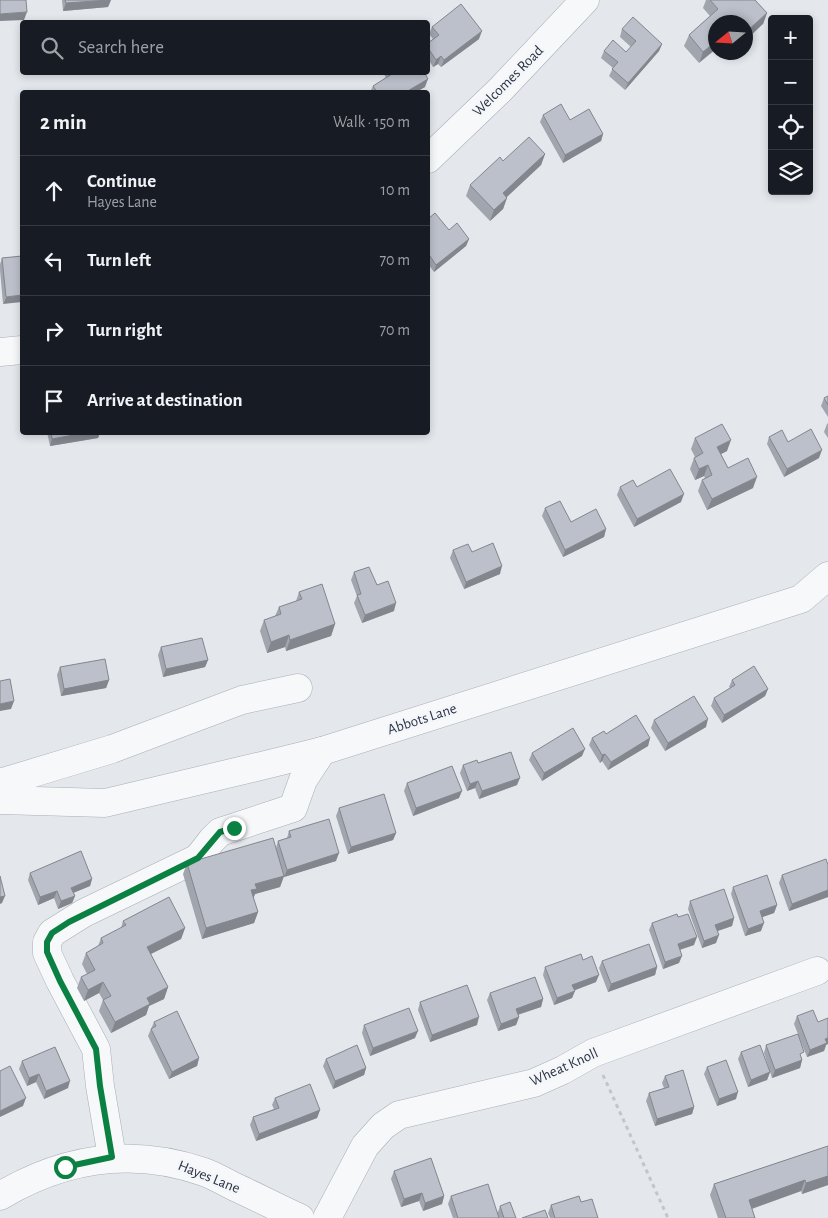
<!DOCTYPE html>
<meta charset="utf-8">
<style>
:root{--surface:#171b24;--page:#242831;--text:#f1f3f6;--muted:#9ea1a6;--line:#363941}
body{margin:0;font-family:"Alegreya Sans",sans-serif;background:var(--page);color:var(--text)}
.controls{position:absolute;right:15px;top:15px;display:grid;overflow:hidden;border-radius:5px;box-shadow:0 2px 8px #0003}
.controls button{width:45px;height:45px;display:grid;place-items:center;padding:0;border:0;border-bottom:1px solid var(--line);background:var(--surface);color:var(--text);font:25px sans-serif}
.compass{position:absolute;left:708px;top:15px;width:45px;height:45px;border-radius:50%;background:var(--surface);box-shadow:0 2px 8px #0003;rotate:252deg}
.stop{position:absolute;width:15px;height:15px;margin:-11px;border:4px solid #0b8043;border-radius:50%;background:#fff}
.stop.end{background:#0b8043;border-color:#fff;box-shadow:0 1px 5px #0008}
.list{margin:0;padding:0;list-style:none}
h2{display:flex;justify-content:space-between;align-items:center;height:65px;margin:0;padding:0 20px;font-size:21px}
h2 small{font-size:16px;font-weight:400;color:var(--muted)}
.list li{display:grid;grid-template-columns:32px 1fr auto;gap:15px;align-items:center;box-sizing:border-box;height:70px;padding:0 20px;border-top:1px solid var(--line)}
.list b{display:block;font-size:19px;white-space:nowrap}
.list p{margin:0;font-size:16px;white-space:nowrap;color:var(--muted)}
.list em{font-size:16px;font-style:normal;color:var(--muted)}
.icon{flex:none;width:28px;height:28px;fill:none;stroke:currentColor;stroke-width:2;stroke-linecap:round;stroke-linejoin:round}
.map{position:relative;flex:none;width:828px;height:1218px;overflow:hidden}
.search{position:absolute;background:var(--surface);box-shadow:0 2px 8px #0003;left:20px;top:20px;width:410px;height:55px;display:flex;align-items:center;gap:12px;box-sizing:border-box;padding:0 18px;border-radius:5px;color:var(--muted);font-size:19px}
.panel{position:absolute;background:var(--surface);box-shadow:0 2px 8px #0003;left:20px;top:90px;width:410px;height:345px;border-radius:5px}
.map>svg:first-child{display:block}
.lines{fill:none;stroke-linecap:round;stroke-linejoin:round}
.minor-casing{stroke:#a9aeb7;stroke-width:29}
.path{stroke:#c2c5cb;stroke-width:3;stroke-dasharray:4 4;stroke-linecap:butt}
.minor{stroke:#f7f8fa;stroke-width:28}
.wall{fill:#a1a5ae}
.shaded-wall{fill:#83868d}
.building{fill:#bbc0ca;stroke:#83868d}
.route{stroke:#0b8043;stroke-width:6}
.labels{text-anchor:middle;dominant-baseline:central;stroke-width:5;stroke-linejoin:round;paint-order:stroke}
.street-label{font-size:15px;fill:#2b3445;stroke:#f4f6f9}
</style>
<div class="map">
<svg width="828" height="1218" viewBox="0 0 828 1218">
<rect width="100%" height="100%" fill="#e4e7ec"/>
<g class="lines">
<defs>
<g id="minor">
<polyline points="428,159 500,90 585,0"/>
<polyline points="0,352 22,350"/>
<polyline points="0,783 112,749 242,700 298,688"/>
<polyline points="0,800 105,803 261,766 322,751 801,599 828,576"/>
<polyline points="112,1157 100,1086 96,1049 60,981 47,953 47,942 52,933 84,913 198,858 212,840 220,832 293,808 303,780 322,751"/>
<path d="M0 1196C65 1157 132 1147 204 1172 215 1176 225 1182 235 1187 257 1197 278 1208 300 1218"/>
<polyline points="327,1218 365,1146 383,1126 399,1115 534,1083 563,1070 593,1053 817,971"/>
</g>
</defs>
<use href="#minor" class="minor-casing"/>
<polyline class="path" points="603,1075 668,1218"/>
<use href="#minor" class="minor"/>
</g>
<g class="wall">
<polygon points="62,0 111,0 108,7 63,11"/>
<polygon points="706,0 755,0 767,13 763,24 746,22 716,22 699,63 684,46 689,35 710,16 703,8"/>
<polygon points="432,27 479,39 441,67 438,64 433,67 428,59 428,43 433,39 429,34"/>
<polygon points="622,29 662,44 659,51 625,90 609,76 613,68 601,58 604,51 626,52 631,47 620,37"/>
<polygon points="383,72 424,72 425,87 416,92 370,92 373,86 386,78"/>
<polygon points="543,115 570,120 603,134 601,141 563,163 540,122"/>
<polygon points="545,154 541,165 507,197 503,209 490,221 466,196 470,185 503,161"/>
<polygon points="428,219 469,239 466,246 434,272 428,264"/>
<polygon points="22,256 3,304 0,270 0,264 2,258"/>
<polygon points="828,396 828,417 821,406 824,398"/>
<polygon points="828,423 828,438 824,432 827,424"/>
<polygon points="47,432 100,432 98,438 50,446"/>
<polygon points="769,437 788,442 819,458 784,477 767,444"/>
<polygon points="695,438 727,451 721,454 728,468 753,488 707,510 698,491 702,480 705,478 704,476 695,480 690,469 694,458 695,457 691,449"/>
<polygon points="620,487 637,487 681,502 634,527 617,495"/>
<polygon points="545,508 571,522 606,529 604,537 563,557 542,516"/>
<polygon points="453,550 472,552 500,574 464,589 450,558"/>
<polygon points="354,572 377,585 394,611 362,623 354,603 357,596 351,580"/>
<polygon points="299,592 335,624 331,636 286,651 285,647 267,653 260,631 264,620 275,616 279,607 296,601"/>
<polygon points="161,647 208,660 205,667 163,677 158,655"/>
<polygon points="60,667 109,680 106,688 61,696 57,675"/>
<polygon points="732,680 768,689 765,696 722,723 711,706 714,698 730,688 729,687"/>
<polygon points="654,720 706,727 665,751 651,728"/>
<polygon points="606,734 650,738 648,746 608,770 602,761 600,763 589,745 592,738"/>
<polygon points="532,753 582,756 542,781 529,760"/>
<polygon points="478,763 517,785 479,799 475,788 467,791 460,773 463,765"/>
<polygon points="407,783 459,798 413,816 404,791"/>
<polygon points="339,808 396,833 393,840 348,854 336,816"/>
<polygon points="289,831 336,861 284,877 284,876 280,887 255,894 253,898 258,912 254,923 202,939 183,874 187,863 276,848 278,841 287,838"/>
<polygon points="828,865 828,897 789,911 779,883 782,875"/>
<polygon points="30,873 92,879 90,886 73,893 75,896 72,903 58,909 54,898 38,905 28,880"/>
<polygon points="733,887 777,905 774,913 762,917 761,931 745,936 731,894"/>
<polygon points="690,901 734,918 732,926 717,931 716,943 702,948 688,909"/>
<polygon points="678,917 694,945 680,950 679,963 663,969 649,930 652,923"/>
<polygon points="123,921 185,928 181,939 150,954 168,987 164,999 149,1006 146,1015 111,1033 99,1011 103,1000 99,993 84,1001 77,988 81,977 87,974 82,964 86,953 98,946 101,938 121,928"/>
<polygon points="583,960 596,982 575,990 572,998 554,1005 543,975 545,967"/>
<polygon points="602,961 657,967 655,975 608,992 599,968"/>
<polygon points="490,993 543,999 541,1007 518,1015 519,1017 516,1025 498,1031 487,1000"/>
<polygon points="420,1002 477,1025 430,1042 418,1010"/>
<polygon points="797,1016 826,1045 824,1051 807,1057 794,1024"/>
<polygon points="154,1022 199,1058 197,1066 169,1079 148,1036"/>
<polygon points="364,1025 415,1038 370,1056 362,1033"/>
<polygon points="766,1045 802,1058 802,1060 800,1068 772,1078 770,1072 767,1080 748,1087 738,1059 741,1052 770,1072 764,1053"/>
<polygon points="326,1059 366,1068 364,1075 333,1089 323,1066"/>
<polygon points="22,1061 68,1088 44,1099 36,1082 27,1086 19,1069"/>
<polygon points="707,1067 736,1099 717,1106 704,1074"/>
<polygon points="665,1076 694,1107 692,1114 655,1126 646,1101 649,1093 664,1088 662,1083"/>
<polygon points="275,1098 320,1110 317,1118 256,1141 250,1125 253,1117 274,1109 272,1105"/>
<polygon points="828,1146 828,1185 802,1194 801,1191 752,1209 755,1218 718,1218 710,1195 714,1184"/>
<polygon points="394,1171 444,1196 442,1204 423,1211 419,1201 401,1207 391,1179"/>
<polygon points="451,1196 498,1212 500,1206 516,1218 453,1218 448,1204"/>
<polygon points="581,1202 598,1218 550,1218 548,1213 551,1205"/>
</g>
<g class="shaded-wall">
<polygon points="111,0 108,7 63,11 66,3"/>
<polygon points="27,12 24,20 0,21 0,14"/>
<polygon points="767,13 763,24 746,40 746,32"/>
<polygon points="482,31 479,39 441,67 444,60"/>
<polygon points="716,41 716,49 699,63 703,52"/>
<polygon points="662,44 659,51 625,90 628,83"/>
<polygon points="441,56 438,64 433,67 436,60"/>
<polygon points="428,79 425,87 416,92 406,92"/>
<polygon points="603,134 601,141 563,163 565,155"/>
<polygon points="545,154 541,165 499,204 503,193"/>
<polygon points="507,198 503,209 490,221 494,210"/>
<polygon points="469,239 466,246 434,272 436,265"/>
<polygon points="22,295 22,302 3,304 6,297"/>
<polygon points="90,432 100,432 98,438 50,446 52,439"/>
<polygon points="731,440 727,451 713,458 717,447"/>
<polygon points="822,450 819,458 784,477 787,469"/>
<polygon points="708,465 704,476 695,480 699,469"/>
<polygon points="757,477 753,488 707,510 712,499"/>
<polygon points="684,494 681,502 634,527 637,519"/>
<polygon points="606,529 604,537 563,557 565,550"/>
<polygon points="502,566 500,574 464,589 466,582"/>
<polygon points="396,603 394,611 362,623 365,615"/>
<polygon points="335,624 331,636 286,651 290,640"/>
<polygon points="289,635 285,647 267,653 271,642"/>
<polygon points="208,660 205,667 163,677 166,669"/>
<polygon points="109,680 106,688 61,696 64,689"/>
<polygon points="768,689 765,696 722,723 724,715"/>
<polygon points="14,701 11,709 0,711 0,704"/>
<polygon points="708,719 706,727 665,751 668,743"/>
<polygon points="650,738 648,746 608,770 611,762"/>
<polygon points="585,749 582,756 542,781 544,773"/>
<polygon points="605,754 602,761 600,763 602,755"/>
<polygon points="520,778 517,785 479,799 482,791"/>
<polygon points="478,781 475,788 467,791 470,784"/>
<polygon points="462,791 459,798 413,816 416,808"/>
<polygon points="396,833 393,840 348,854 351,847"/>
<polygon points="339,853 336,861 284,877 287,870"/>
<polygon points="284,876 280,887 255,894 253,900 251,890 255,884"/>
<polygon points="92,879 90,886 68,895 71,888"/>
<polygon points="828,890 828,897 789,911 792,904"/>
<polygon points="57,891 54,898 38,905 40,897"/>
<polygon points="5,896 2,903 0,904 0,897"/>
<polygon points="75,896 72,903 58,909 61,901"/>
<polygon points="777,905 774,913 757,919 760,911"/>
<polygon points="258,912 254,923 202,939 206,928"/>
<polygon points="734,918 732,926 712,933 715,925"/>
<polygon points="764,923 761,931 745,936 748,929"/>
<polygon points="185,928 181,939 143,958 147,947"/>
<polygon points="719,935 716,943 702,948 704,941"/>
<polygon points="697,937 694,945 675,951 678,944"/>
<polygon points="682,956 679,963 663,969 665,962"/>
<polygon points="657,967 655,975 608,992 611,984"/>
<polygon points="599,975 596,982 570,992 572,985"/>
<polygon points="103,982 99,993 84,1001 88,990"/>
<polygon points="168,987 164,999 149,1006 146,1015 111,1033 115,1022 147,998"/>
<polygon points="575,991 572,998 554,1005 557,998"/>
<polygon points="543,999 541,1007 513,1016 516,1009"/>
<polygon points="479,1017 477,1025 430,1042 432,1035"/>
<polygon points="519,1017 516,1025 498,1031 501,1024"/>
<polygon points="418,1031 415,1038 370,1056 373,1048"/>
<polygon points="828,1038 828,1044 826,1045 824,1051 807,1057 810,1050 825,1039"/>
<polygon points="199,1058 197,1066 169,1079 172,1072"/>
<polygon points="802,1060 800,1068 772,1078 775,1070"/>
<polygon points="366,1068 364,1075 333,1089 335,1081"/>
<polygon points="770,1072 767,1080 748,1087 751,1080"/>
<polygon points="39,1074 36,1082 27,1086 29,1078"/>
<polygon points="70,1081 68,1088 44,1099 46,1091"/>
<polygon points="738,1092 736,1099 717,1106 719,1099"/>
<polygon points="26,1098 23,1106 0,1117 0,1111"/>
<polygon points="694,1107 692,1114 655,1126 657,1119"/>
<polygon points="320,1110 317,1118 256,1141 259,1134"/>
<polygon points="828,1176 828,1185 802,1194 806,1183"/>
<polygon points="805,1180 801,1191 745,1211 749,1200"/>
<polygon points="422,1193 419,1201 401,1207 404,1199"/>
<polygon points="444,1196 442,1204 423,1211 425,1203"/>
</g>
<g class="building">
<polygon points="0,0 26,0 27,12 0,14"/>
<polygon points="65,0 109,0 66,3"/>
<polygon points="710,0 755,0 767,13 746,32 746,22 716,22 716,41 703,52 689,35 718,9"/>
<polygon points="461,4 482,31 444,60 441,56 436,60 428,48 428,43 439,35 432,27"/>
<polygon points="633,17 662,44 628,83 612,69 618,62 604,51 613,40 626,52 636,41 622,29"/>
<polygon points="391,72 424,72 428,79 406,92 377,92 373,86 392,74"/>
<polygon points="561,104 570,120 589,109 603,134 565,155 543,115"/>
<polygon points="529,137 545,154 503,193 507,198 494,210 470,185 500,157 503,161"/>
<polygon points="435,213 449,230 457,223 469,239 436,265 428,253 428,219"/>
<polygon points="22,256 22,295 6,297 2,258"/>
<polygon points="828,396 828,405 824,398"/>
<polygon points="722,424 731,440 717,447 728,468 748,458 757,477 712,499 702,480 712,475 708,465 699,469 694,458 703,453 695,438"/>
<polygon points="811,429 822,450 787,469 769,437 782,430 788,442"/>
<polygon points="51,432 90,432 52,439"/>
<polygon points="670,469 684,494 637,519 620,487 633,480 637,487"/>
<polygon points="560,501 571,522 596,509 606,529 565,550 545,508"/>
<polygon points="493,543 502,566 466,582 453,550 468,544 472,552"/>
<polygon points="369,567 377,585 388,581 396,603 365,615 357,595 361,594 354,572"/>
<polygon points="322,584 335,624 290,640 289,635 271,642 264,620 281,614 279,607 302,599 299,592"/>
<polygon points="202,638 208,660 166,669 161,647"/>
<polygon points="105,659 109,680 64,689 60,667"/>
<polygon points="754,666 768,689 724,715 714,698 735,685 732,680"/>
<polygon points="10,679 14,701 0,704 0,681"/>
<polygon points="694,696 708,719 668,743 654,720"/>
<polygon points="636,715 650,738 611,762 605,754 602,755 592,738 604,731 606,734"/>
<polygon points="573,728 585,749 544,773 532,753"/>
<polygon points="511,752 520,778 482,791 478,781 470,784 463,765 477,760 478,763"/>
<polygon points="452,766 462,791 416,808 407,783"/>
<polygon points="384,794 396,833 351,847 339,808"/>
<polygon points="329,819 339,853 287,870 278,841 291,837 289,831"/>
<polygon points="273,838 284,876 255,884 257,889 251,890 258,912 206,928 187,863"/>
<polygon points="81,851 92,879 71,888 75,896 61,901 57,891 40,897 30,873"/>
<polygon points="826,859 828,865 828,890 792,904 782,875"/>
<polygon points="767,875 777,905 760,911 764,923 748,929 733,887"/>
<polygon points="0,876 5,896 0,897"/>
<polygon points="724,889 734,918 715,925 719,935 704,941 690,901"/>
<polygon points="169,897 185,928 147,947 168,987 147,998 150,1004 115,1022 103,1000 111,996 103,982 88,990 81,977 95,970 86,953 103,943 101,938 126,925 123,921"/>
<polygon points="677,914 678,917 688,914 697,937 678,944 682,956 665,962 652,923"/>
<polygon points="649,944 657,967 611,984 602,961"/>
<polygon points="581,954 583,960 592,956 599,975 572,985 575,991 557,998 545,967"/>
<polygon points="535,977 543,999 516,1009 519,1017 501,1024 490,993"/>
<polygon points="467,985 479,1017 432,1035 420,1002"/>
<polygon points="409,1008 418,1031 373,1048 364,1025"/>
<polygon points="813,1010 818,1022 828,1018 828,1038 825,1039 827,1043 810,1050 797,1016"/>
<polygon points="177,1011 199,1058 172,1072 151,1029 156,1026 154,1022"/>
<polygon points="798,1034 804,1052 800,1054 802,1060 775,1070 766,1045"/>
<polygon points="357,1045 366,1068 335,1081 326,1059"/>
<polygon points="760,1045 770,1072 751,1080 741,1052"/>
<polygon points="55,1047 70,1081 46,1091 39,1074 29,1078 22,1061"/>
<polygon points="726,1060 738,1092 719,1099 707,1067"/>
<polygon points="10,1066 26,1098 0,1111 0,1071"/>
<polygon points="683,1070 694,1107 657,1119 649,1093 669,1087 665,1076"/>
<polygon points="310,1084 320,1110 259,1134 253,1117 279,1108 275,1098"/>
<polygon points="828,1146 828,1176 806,1183 805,1180 749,1200 755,1218 726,1218 714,1184"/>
<polygon points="431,1158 444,1196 425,1203 422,1193 404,1199 394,1171"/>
<polygon points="488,1184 499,1218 458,1218 451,1196"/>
<polygon points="579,1196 581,1202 592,1199 598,1218 555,1218 551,1205"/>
<polygon points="510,1202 516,1218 504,1218 500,1206"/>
<polygon points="545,1210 548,1218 522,1218"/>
</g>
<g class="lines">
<polyline class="route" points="65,1167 112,1157 100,1086 96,1049 60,981 47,952 47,942 52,933 69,922 188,863 198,858 220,832 234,828"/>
</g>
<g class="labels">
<g class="street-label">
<text transform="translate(508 81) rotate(-45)">Welcomes Road</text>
<text transform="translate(422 719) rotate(-18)">Abbots Lane</text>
<text transform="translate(564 1067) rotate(-24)">Wheat Knoll</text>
<text transform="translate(209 1177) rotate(22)">Hayes Lane</text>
</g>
</g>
</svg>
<div class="controls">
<button>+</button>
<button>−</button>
<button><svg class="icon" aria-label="locate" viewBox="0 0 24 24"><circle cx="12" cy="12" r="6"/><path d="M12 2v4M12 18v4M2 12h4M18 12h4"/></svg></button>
<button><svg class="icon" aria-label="layers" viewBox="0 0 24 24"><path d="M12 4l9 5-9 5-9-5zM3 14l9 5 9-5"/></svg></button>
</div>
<svg class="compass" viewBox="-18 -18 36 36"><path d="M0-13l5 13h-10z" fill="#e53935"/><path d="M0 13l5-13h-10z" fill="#9ea1a6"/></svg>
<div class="stop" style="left:65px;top:1167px"></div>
<div class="stop end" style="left:234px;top:828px"></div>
<div class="search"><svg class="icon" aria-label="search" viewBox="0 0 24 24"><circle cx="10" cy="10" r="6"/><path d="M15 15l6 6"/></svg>Search here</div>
<section class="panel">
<h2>2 min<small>Walk · 150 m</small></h2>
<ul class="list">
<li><svg class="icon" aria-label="ahead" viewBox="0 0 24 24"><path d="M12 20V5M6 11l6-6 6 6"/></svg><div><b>Continue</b><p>Hayes Lane</p></div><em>10 m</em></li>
<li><svg class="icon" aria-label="left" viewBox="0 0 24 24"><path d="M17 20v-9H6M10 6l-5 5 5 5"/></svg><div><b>Turn left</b></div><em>70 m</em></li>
<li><svg class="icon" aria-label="right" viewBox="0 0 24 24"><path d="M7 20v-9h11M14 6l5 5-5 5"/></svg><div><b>Turn right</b></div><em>70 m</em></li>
<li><svg class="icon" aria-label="arrive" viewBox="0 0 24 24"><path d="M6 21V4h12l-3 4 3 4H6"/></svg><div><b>Arrive at destination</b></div></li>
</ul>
</section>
</div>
